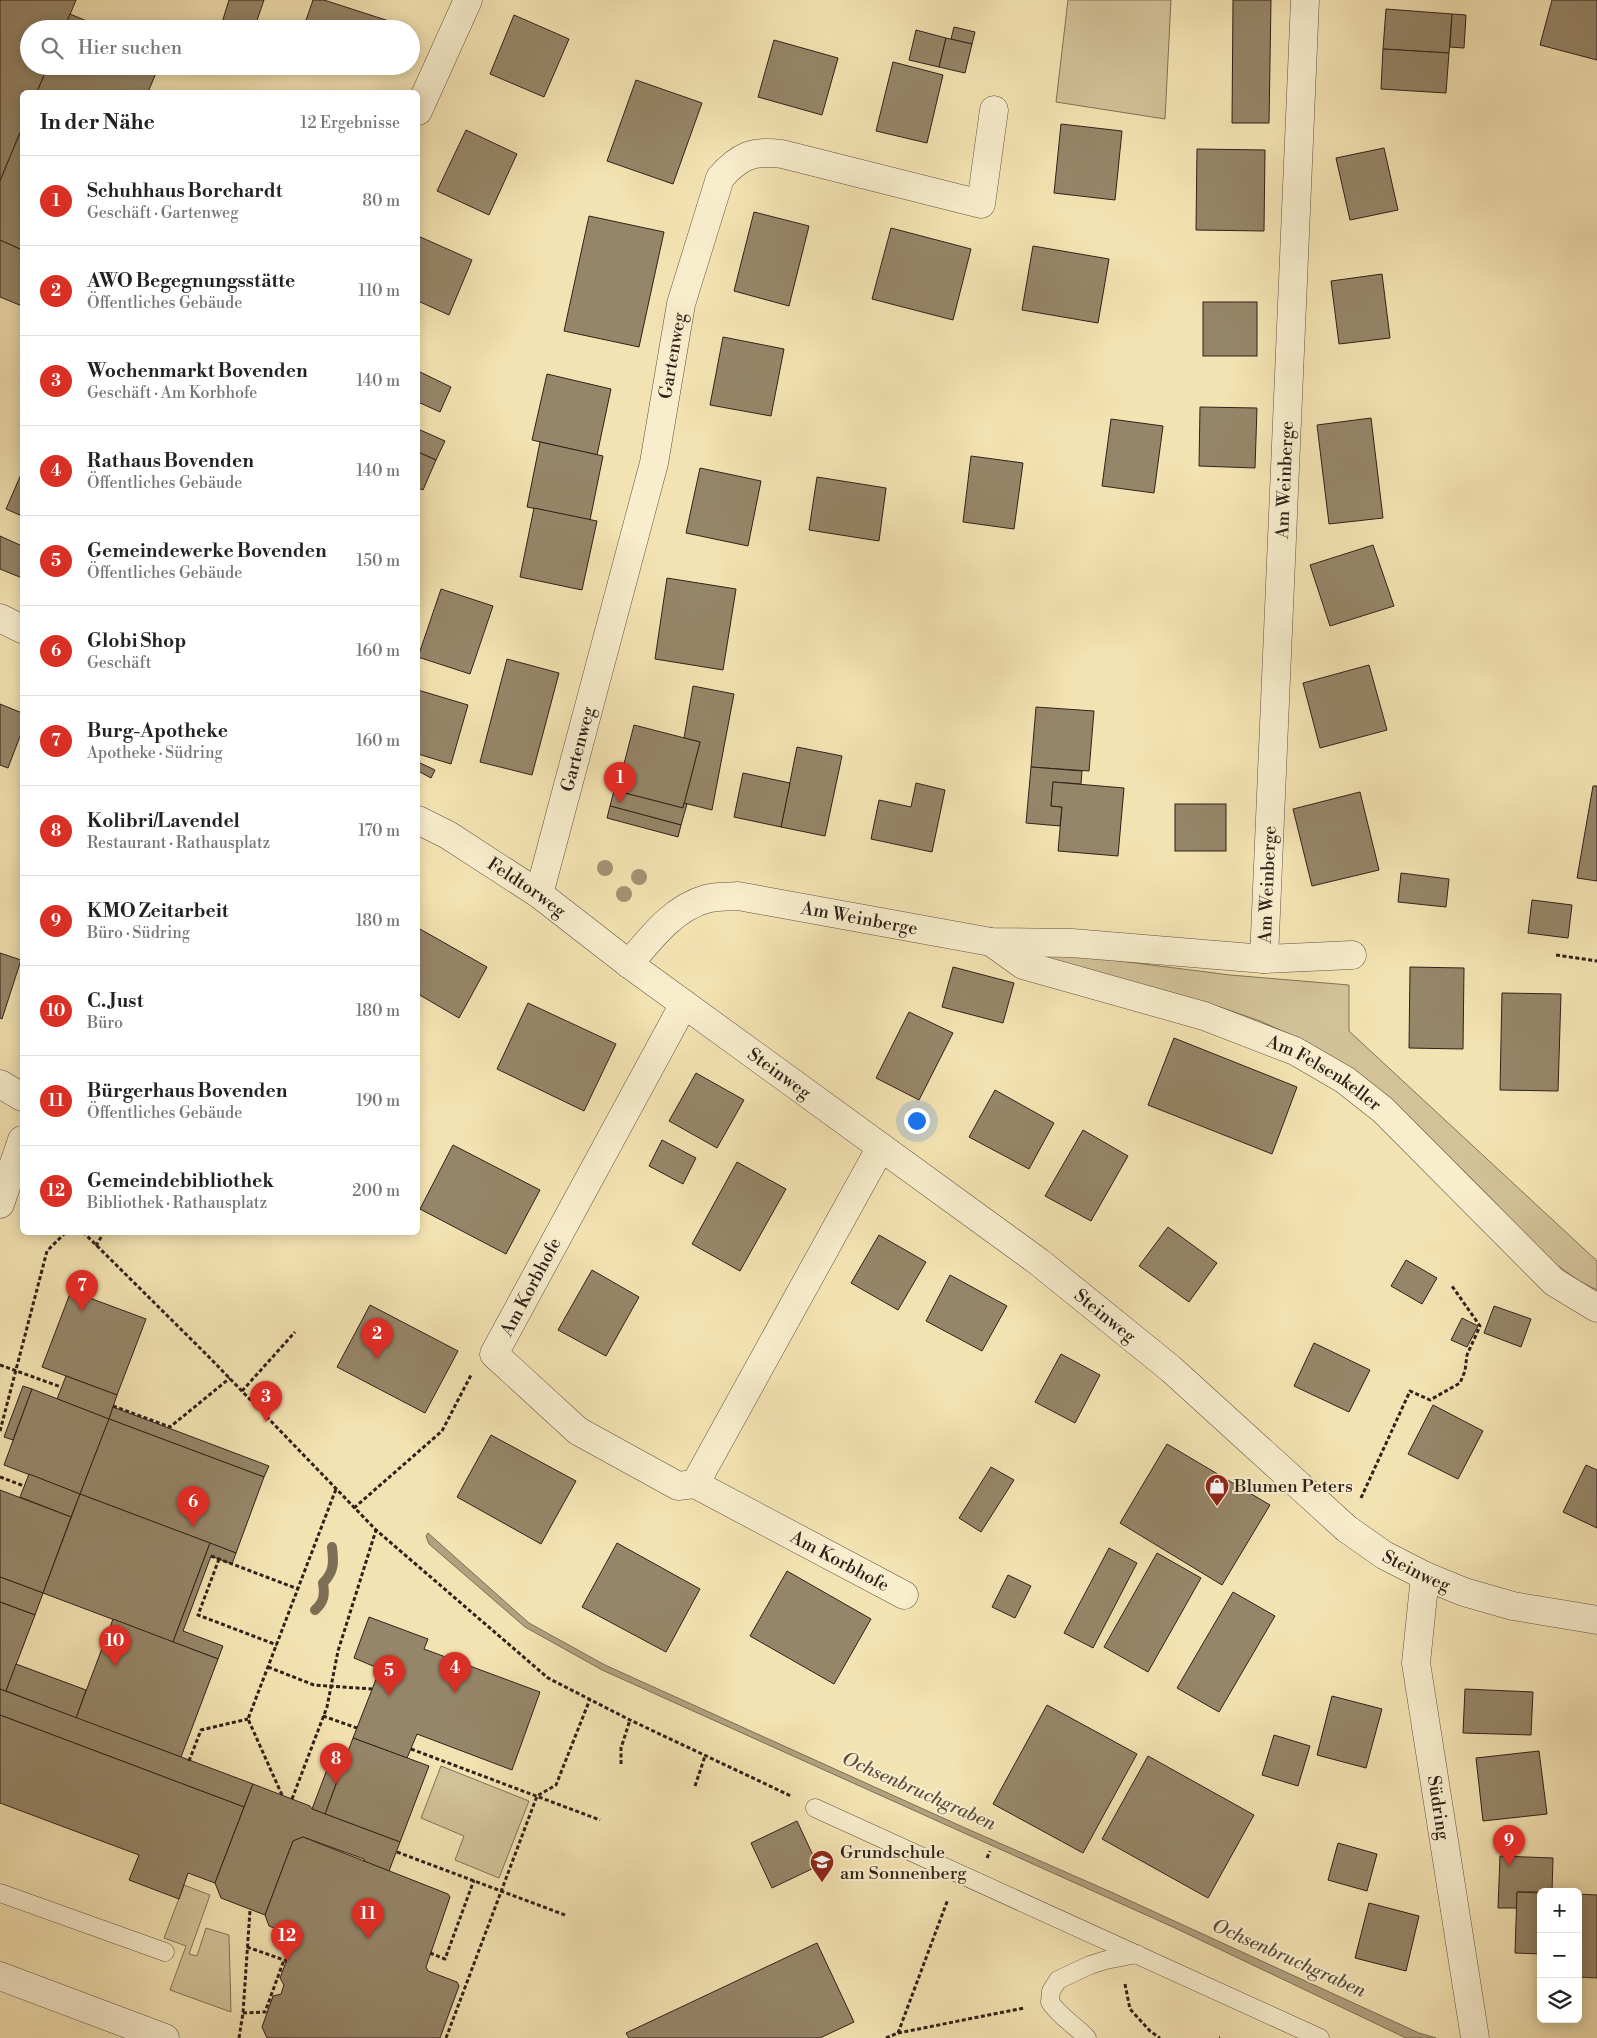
<!DOCTYPE html>
<html lang="de">
<meta charset="utf-8">
<style>
:root{--surface:#fff;--page:#f6f6f6;--text:#222;--muted:#767676;--line:#e0e0e0;--accent:#d93025}
body{margin:0;font-family:"Libre Bodoni",serif;background:var(--page);color:var(--text)}
.controls{position:absolute;right:15px;bottom:15px;display:grid;overflow:hidden;border-radius:8px;box-shadow:0 2px 12px #0003}
.controls button{width:45px;height:45px;display:grid;place-items:center;padding:0;border:0;border-bottom:1px solid var(--line);background:var(--surface);color:var(--text);font:25px sans-serif}
.you{position:absolute;left:916px;top:1120px;width:18px;height:18px;margin:-12px;border:4px solid #fff;border-radius:50%;background:#1a73e8;box-shadow:0 0 0 8px #1a73e833}
.badge{display:grid;place-items:center;width:32px;height:32px;border-radius:50%;background:var(--accent);color:#fff;font-size:16px;font-weight:700}
.pin{position:absolute;translate:-50% -41px;filter:drop-shadow(0 1px 2px #0008)}
.pin::after{content:'';position:absolute;top:26px;width:18px;height:15px;background:inherit;clip-path:polygon(0 0,100% 0,50% 100%)}
.list{margin:0;padding:0;list-style:none}
h2{display:flex;justify-content:space-between;align-items:center;height:65px;margin:0;padding:0 20px;font-size:21px}
h2 small{font-size:16px;font-weight:400;color:var(--muted)}
.list li{display:grid;grid-template-columns:32px 1fr auto;gap:15px;align-items:center;box-sizing:border-box;height:90px;padding:0 20px;border-top:1px solid var(--line)}
.list b{display:block;font-size:19px;white-space:nowrap}
.list p{margin:0;font-size:16px;white-space:nowrap;color:var(--muted)}
.list em{font-size:16px;font-style:normal;color:var(--muted)}
.icon{flex:none;width:28px;height:28px;fill:none;stroke:currentColor;stroke-width:2;stroke-linecap:round;stroke-linejoin:round}
.map{position:relative;flex:none;width:1597px;height:2038px;overflow:hidden}
.search{position:absolute;background:var(--surface);box-shadow:0 2px 12px #0003;left:20px;top:20px;width:400px;height:55px;display:flex;align-items:center;gap:12px;box-sizing:border-box;padding:0 18px;border-radius:28px;color:var(--muted);font-size:19px}
.panel{position:absolute;background:var(--surface);box-shadow:0 2px 12px #0003;left:20px;top:90px;width:400px;height:1145px;border-radius:8px}
.map>svg:first-child{display:block}
.green{fill:#d3c298;stroke:#827259}
.water{fill:#b1a17e;stroke:#7d6e56}
.lines{fill:none;stroke-linecap:round;stroke-linejoin:round}
.stream{stroke:#7d6e56;stroke-width:10}
.building{fill:#968669;stroke:#30211a}
.service-casing{stroke:#615240;stroke-width:19}
.minor-casing{stroke:#615240;stroke-width:29}
.path{stroke:#30211a;stroke-width:3;stroke-dasharray:4 2.5;stroke-linecap:butt}
.service{stroke:#f8edcd;stroke-width:18}
.minor{stroke:#f8edcd;stroke-width:28}
.tree{fill:#a39373}
.labels{text-anchor:middle;dominant-baseline:central;stroke-width:4;stroke-linejoin:round;paint-order:stroke}
.street-label{font-size:18px;fill:#30211a;stroke:#f8edcd}
.poi-label{font-size:18px;fill:#30211a;stroke:#f8edcd;text-anchor:start}
.water-label{font-size:19px;font-style:italic;fill:#5d4e3d;stroke:#f8edcd}
</style>
<div class="map">
<svg width="1597" height="2038" viewBox="0 0 1597 2038">
<rect width="100%" height="100%" fill="#f4e3b2"/>
<filter id="stains"><feTurbulence type="fractalNoise" baseFrequency=".004" numOctaves="4"/><feColorMatrix values="0 0 0 0 .2 0 0 0 0 .09 0 0 0 0 .02 0 0 0 .5 -.17"/></filter>
<radialGradient id="worn" r=".72"><stop offset=".6" stop-color="#630" stop-opacity="0"/><stop offset="1" stop-color="#630" stop-opacity=".3"/></radialGradient>
<g class="green">
<polygon points="1068,0 1171,0 1165,119 1056,102"/>
<polygon points="1057,953 1230,975 1349,985 1349,1031 1597,1261 1597,1290 1581,1282 1554,1263 1469,1176 1390,1102 1291,1035 1260,1021 1220,1007 1033,956"/>
<polygon points="441,1766 529,1801 499,1878 455,1860 464,1836 421,1818"/>
<polygon points="184,1885 210,1895 189,1954 197,1956 206,1928 229,1935 231,2012 170,1990 186,1946 164,1938"/>
</g>
<polygon class="water" points="428,1533 529,1623 605,1665 963,1827 1111,1892 1419,2033 1436,2038 1406,2038 1175,1928 602,1670 525,1627 429,1544 426,1536"/>
<g class="lines">
<path class="stream" d="M315 1610C324 1602 325 1595 323 1583 334 1572 334 1563 332 1547"/>
</g>
<g class="building">
<polygon points="0,0 76,0 64,29 29,29 29,66 48,66 37,92 22,92 22,128 0,181"/>
<polygon points="229,0 264,0 254,29 220,29"/>
<polygon points="313,0 324,0 392,22 390,29 303,29"/>
<polygon points="1233,0 1271,0 1269,123 1232,123"/>
<polygon points="1552,0 1597,0 1597,60 1540,45"/>
<polygon points="1386,9 1452,14 1449,53 1383,49"/>
<polygon points="70,14 106,29 64,29"/>
<polygon points="1452,14 1466,15 1464,48 1450,47"/>
<polygon points="514,15 569,39 544,97 490,74"/>
<polygon points="954,27 975,32 972,44 951,39"/>
<polygon points="916,30 946,38 939,67 909,60"/>
<polygon points="946,38 972,44 965,73 939,67"/>
<polygon points="774,40 838,58 822,115 758,97"/>
<polygon points="1383,49 1449,53 1446,93 1381,89"/>
<polygon points="893,62 943,75 927,143 876,131"/>
<polygon points="48,66 159,66 148,92 37,92"/>
<polygon points="636,80 702,103 673,184 607,161"/>
<polygon points="1061,124 1122,131 1115,200 1054,193"/>
<polygon points="22,128 22,250 0,240 0,181"/>
<polygon points="466,130 517,154 489,215 437,191"/>
<polygon points="1384,148 1398,210 1350,220 1336,158"/>
<polygon points="1197,149 1265,150 1264,231 1196,230"/>
<polygon points="754,212 809,226 789,306 734,291"/>
<polygon points="589,216 664,232 639,347 564,331"/>
<polygon points="891,228 971,249 953,320 872,299"/>
<polygon points="418,236 472,260 449,315 418,301"/>
<polygon points="0,240 22,250 22,306 0,297"/>
<polygon points="1033,246 1109,259 1098,323 1022,310"/>
<polygon points="1382,274 1390,338 1339,344 1331,281"/>
<rect x="1203" y="302" width="54" height="54"/>
<polygon points="723,337 784,349 771,416 710,405"/>
<polygon points="418,371 451,387 440,412 418,402"/>
<polygon points="547,374 611,389 597,455 532,440"/>
<polygon points="1200,407 1257,408 1255,468 1199,466"/>
<polygon points="1371,418 1383,518 1329,524 1317,425"/>
<polygon points="1111,419 1163,426 1154,493 1102,486"/>
<polygon points="418,429 445,441 436,460 418,452"/>
<polygon points="540,442 603,456 590,520 527,507"/>
<polygon points="418,452 436,460 423,490 418,488"/>
<polygon points="971,456 1023,463 1014,529 963,522"/>
<polygon points="700,468 761,481 748,546 686,533"/>
<polygon points="22,472 22,516 6,509"/>
<polygon points="817,477 886,488 879,541 809,530"/>
<polygon points="534,508 597,521 582,590 520,577"/>
<polygon points="0,536 22,546 22,578 0,569"/>
<polygon points="1373,545 1394,606 1330,626 1310,565"/>
<polygon points="667,578 736,589 723,670 655,659"/>
<polygon points="441,589 493,606 470,674 418,657"/>
<polygon points="507,659 559,673 532,775 480,762"/>
<polygon points="1369,665 1387,730 1320,748 1303,683"/>
<polygon points="693,686 734,694 712,810 684,803 700,742 684,738"/>
<polygon points="418,690 468,705 451,764 418,754"/>
<polygon points="0,704 22,713 22,731 8,768 0,765"/>
<polygon points="1036,707 1094,711 1089,771 1031,767"/>
<polygon points="634,725 700,742 683,808 617,791"/>
<polygon points="797,747 842,756 825,836 781,827"/>
<polygon points="418,762 435,770 431,778 418,771"/>
<polygon points="1031,767 1082,771 1081,784 1053,782 1051,806 1062,807 1060,826 1026,823"/>
<polygon points="743,773 790,783 781,827 734,817"/>
<polygon points="618,775 621,776 617,791 683,808 684,803 687,804 681,825 610,806"/>
<polygon points="1053,782 1124,788 1118,856 1058,851 1062,807 1051,806"/>
<polygon points="916,783 945,790 932,852 871,839 879,800 911,807"/>
<polygon points="1593,786 1597,786 1597,881 1577,878"/>
<polygon points="1360,792 1379,870 1312,886 1293,809"/>
<rect x="1175" y="804" width="51" height="47"/>
<polygon points="610,806 681,825 678,837 607,818"/>
<polygon points="1401,873 1449,879 1446,907 1398,902"/>
<polygon points="1532,900 1572,905 1568,938 1528,933"/>
<polygon points="420,929 487,967 459,1018 418,994 418,934"/>
<polygon points="0,953 21,960 2,1019 0,1018"/>
<polygon points="953,967 1014,983 1003,1023 942,1007"/>
<polygon points="1410,967 1464,968 1463,1049 1409,1048"/>
<polygon points="1502,993 1561,994 1558,1091 1500,1090"/>
<polygon points="528,1003 616,1044 584,1111 497,1069"/>
<polygon points="909,1012 953,1033 919,1100 876,1078"/>
<polygon points="1174,1038 1297,1087 1272,1154 1148,1105"/>
<polygon points="696,1073 744,1100 717,1148 669,1121"/>
<polygon points="995,1090 1054,1123 1029,1169 969,1137"/>
<polygon points="1083,1130 1128,1156 1091,1221 1045,1196"/>
<polygon points="662,1140 696,1158 683,1184 649,1166"/>
<polygon points="453,1145 540,1190 506,1254 420,1209"/>
<polygon points="737,1162 786,1189 740,1271 692,1244"/>
<polygon points="1168,1227 1217,1263 1189,1302 1139,1266"/>
<polygon points="879,1235 926,1262 898,1310 851,1283"/>
<polygon points="1406,1260 1437,1278 1422,1304 1391,1286"/>
<polygon points="592,1270 639,1297 606,1356 558,1330"/>
<polygon points="950,1275 1007,1306 982,1351 926,1321"/>
<polygon points="71,1291 146,1319 117,1395 42,1367"/>
<polygon points="370,1305 458,1351 425,1413 337,1367"/>
<polygon points="1494,1306 1531,1319 1521,1347 1484,1333"/>
<polygon points="1462,1318 1478,1326 1467,1347 1451,1340"/>
<polygon points="1314,1343 1370,1370 1349,1412 1294,1386"/>
<polygon points="1061,1354 1100,1375 1075,1423 1035,1402"/>
<polygon points="66,1376 117,1395 109,1419 57,1399"/>
<polygon points="23,1386 32,1389 13,1440 4,1437"/>
<polygon points="32,1389 109,1419 80,1494 4,1465"/>
<polygon points="1433,1405 1483,1431 1458,1479 1408,1454"/>
<polygon points="113,1407 269,1466 264,1477 109,1419"/>
<polygon points="109,1419 264,1477 236,1553 80,1494"/>
<polygon points="491,1435 576,1481 541,1544 457,1497"/>
<polygon points="1167,1444 1270,1505 1222,1585 1120,1523"/>
<polygon points="1586,1465 1597,1470 1597,1528 1563,1512"/>
<polygon points="991,1467 1014,1480 981,1532 959,1518"/>
<polygon points="29,1474 80,1494 71,1517 20,1497"/>
<polygon points="0,1490 71,1517 43,1593 0,1577"/>
<polygon points="80,1494 210,1543 173,1642 43,1593"/>
<polygon points="210,1543 236,1553 232,1564 211,1556 183,1631 223,1646 218,1659 173,1642"/>
<polygon points="617,1543 700,1589 666,1652 582,1607"/>
<polygon points="1109,1548 1137,1563 1093,1648 1064,1633"/>
<polygon points="1157,1553 1201,1578 1148,1672 1104,1647"/>
<polygon points="787,1571 871,1619 834,1684 750,1636"/>
<polygon points="1008,1575 1031,1586 1015,1618 992,1607"/>
<polygon points="0,1577 43,1593 35,1615 0,1602"/>
<polygon points="1233,1592 1275,1616 1219,1712 1177,1688"/>
<polygon points="0,1602 35,1615 6,1691 0,1689"/>
<polygon points="369,1617 428,1639 424,1649 540,1692 512,1770 417,1734 407,1758 353,1738 380,1669 354,1658"/>
<polygon points="113,1619 218,1659 181,1757 76,1718"/>
<polygon points="16,1664 86,1690 76,1718 6,1691"/>
<polygon points="0,1689 253,1784 244,1807 0,1715"/>
<polygon points="1465,1689 1533,1692 1531,1735 1463,1733"/>
<polygon points="1332,1696 1382,1709 1366,1768 1317,1755"/>
<polygon points="1047,1705 1137,1754 1083,1853 993,1804"/>
<polygon points="0,1715 244,1807 215,1883 188,1873 179,1899 129,1880 139,1855 0,1803"/>
<polygon points="1274,1735 1310,1746 1298,1786 1262,1775"/>
<polygon points="353,1738 429,1766 400,1842 325,1814"/>
<polygon points="336,1746 348,1751 325,1814 312,1809"/>
<polygon points="1539,1751 1547,1814 1483,1821 1476,1758"/>
<polygon points="1148,1756 1254,1815 1208,1898 1102,1839"/>
<polygon points="253,1784 310,1806 312,1809 400,1842 389,1871 365,1862 364,1859 303,1837 293,1841 265,1915 221,1898 215,1883"/>
<polygon points="797,1821 818,1866 772,1888 751,1843"/>
<polygon points="303,1837 448,1894 450,1897 426,1967 428,1971 457,1982 459,1986 440,2038 267,2038 262,2027 273,1996 281,1994 284,1985 280,1978 292,1946 299,1944 303,1935 294,1931 288,1934 269,1926 265,1915 293,1841"/>
<polygon points="1338,1843 1377,1854 1367,1891 1328,1880"/>
<polygon points="1500,1856 1553,1858 1552,1892 1517,1892 1517,1908 1498,1908"/>
<polygon points="1517,1892 1541,1893 1541,1954 1515,1953"/>
<polygon points="1578,1894 1597,1895 1597,1978 1578,1977"/>
<polygon points="1369,1903 1419,1916 1406,1971 1355,1958"/>
<polygon points="817,1943 854,2022 820,2038 629,2038 626,2033"/>
</g>
<g class="lines">
<defs>
<g id="service">
<polyline points="815,1808 1320,2038"/>
<polyline points="0,1893 165,1952"/>
<path d="M1087 2038C1075 2025 1060 2017 1050 2002L1051 1991 1058 1980 1090 1965 1106 1960 1137 1954"/>
</g>
<g id="minor">
<polyline points="418,111 468,0"/>
<polyline points="0,618 22,629"/>
<path id="s1" d="M418 820 448 835 539 894 629 964 1039 1262 1171 1369 1347 1529 1384 1555 1425 1576 1464 1592 1513 1606 1597 1620"/>
<path id="s2" d="M539 894 654 463 681 304 720 178C739 156 753 150 782 154L981 204 994 110"/>
<path id="s3" d="M991 942 1023 965 1204 1016 1295 1051 1345 1080 1383 1110 1554 1282 1597 1308"/>
<polyline points="1264,959 1352,955"/>
<path id="s4" d="M629 964C650 939 673 908 706 899 716 896 728 897 738 896L991 942 1072 943 1264 959 1305 0"/>
<polyline points="684,1004 494,1354 578,1431 678,1486 695,1484 881,1147"/>
<polyline points="0,1084 22,1097"/>
<polyline points="0,1204 22,1140"/>
<path id="s5" d="M695 1484 904 1595"/>
<path id="s6" d="M1425 1576 1416 1663 1475 2038"/>
<polyline points="0,1976 165,2038"/>
</g>
</defs>
<use href="#service" class="service-casing"/>
<use href="#minor" class="minor-casing"/>
<g class="path">
<polyline points="1556,955 1597,961"/>
<polyline points="83,1232 210,1358 376,1530 548,1678 630,1720 791,1796"/>
<polyline points="96,1246 104,1232"/>
<polyline points="0,1365 61,1387"/>
<polyline points="242,1391 295,1332"/>
<polyline points="113,1406 170,1427 230,1378"/>
<polyline points="0,1431 47,1251 66,1232"/>
<polyline points="0,1477 24,1486"/>
<polyline points="1361,1498 1410,1391 1430,1400 1460,1383 1465,1371 1467,1355 1480,1326 1452,1286"/>
<polyline points="354,1508 442,1431 471,1375"/>
<polyline points="211,1556 298,1589"/>
<polyline points="219,1559 198,1615 277,1645"/>
<polyline points="268,1667 314,1685 372,1689"/>
<polyline points="323,1716 357,1728"/>
<polyline points="411,1749 600,1820"/>
<polyline points="189,1761 201,1730 248,1719"/>
<polyline points="621,1764 621,1748 630,1720"/>
<polyline points="695,1786 705,1756"/>
<polyline points="282,1795 248,1719 336,1489"/>
<polyline points="292,1799 327,1707 338,1651 376,1530"/>
<polyline points="397,1852 565,1915"/>
<polyline points="987,1858 990,1851"/>
<polyline points="247,1947 287,1961"/>
<polyline points="430,1953 445,1959 474,1880"/>
<polyline points="1125,1984 1130,2009 1150,2031 1160,2038"/>
<polyline points="243,2013 265,2012 284,1960"/>
<polyline points="898,2033 948,1899"/>
<polyline points="239,2038 243,2013 250,1910"/>
<polyline points="446,2038 537,1796 556,1785 590,1699"/>
<polyline points="886,2038 898,2033 1024,2008"/>
<polyline points="1219,2038 1220,2038"/>
</g>
<use href="#service" class="service"/>
<use href="#minor" class="minor"/>
</g>
<g class="tree">
<circle cx="605" cy="868" r="8"/>
<circle cx="639" cy="877" r="8"/>
<circle cx="624" cy="894" r="8"/>
</g>
<defs>
<symbol id="shop-pin" viewBox="-11 -11 22 30"><path d="M0 17L-7.5 6A9.5 9.5 0 1 1 7.5 6Z" fill="#8f2418" stroke="#f8edcd"/><path d="M-5-2.5h2.3a2.7 3.5 0 0 1 5.4 0H5L5.5 6h-11ZM-1.5-2.5h3a1.5 2.3 0 0 0-3 0Z" fill="#fff"/></symbol>
<symbol id="school-pin" viewBox="-11 -11 22 30"><path d="M0 17L-7.5 6A9.5 9.5 0 1 1 7.5 6Z" fill="#8f2418" stroke="#f8edcd"/><path d="M0-5L7-2L0 1L-7-2ZM-4 1L0 2.5L4 1V4Q0 6-4 4Z" fill="#fff"/></symbol>
</defs>
<g fill-rule="evenodd">
<use href="#shop-pin" x="1203" y="1472" width="28" height="38"/>
<use href="#school-pin" x="808" y="1848" width="28" height="38"/>
</g>
<g class="labels">
<g class="street-label">
<text stroke="none"><textPath href="#s2" startOffset="555">Gartenweg</textPath></text>
<text stroke="none"><textPath href="#s4" startOffset="1145">Am Weinberge</textPath></text>
<text stroke="none"><textPath href="#s2" startOffset="150">Gartenweg</textPath></text>
<text stroke="none"><textPath href="#s4" startOffset="740">Am Weinberge</textPath></text>
<text stroke="none"><textPath href="#s1" startOffset="128">Feldtorweg</textPath></text>
<text stroke="none"><textPath href="#s4" startOffset="258">Am Weinberge</textPath></text>
<text stroke="none"><textPath href="#s1" startOffset="442">Steinweg</textPath></text>
<text stroke="none"><textPath href="#s3" startOffset="361">Am Felsenkeller</textPath></text>
<text transform="translate(531 1287) rotate(-62)">Am Korbhofe</text>
<text stroke="none"><textPath href="#s1" startOffset="848">Steinweg</textPath></text>
<text stroke="none"><textPath href="#s5" startOffset="164">Am Korbhofe</textPath></text>
<text stroke="none"><textPath href="#s1" startOffset="1252">Steinweg</textPath></text>
<text stroke="none"><textPath href="#s6" startOffset="234">Südring</textPath></text>
</g>
<g class="poi-label">
<text x="1234" y="1486">Blumen Peters</text>
<text x="840" y="1852">Grundschule<tspan x="840" dy="21">am Sonnenberg</tspan></text>
</g>
<g class="water-label">
<text transform="translate(919 1791) rotate(24)">Ochsenbruchgraben</text>
<text transform="translate(1289 1958) rotate(24)">Ochsenbruchgraben</text>
</g>
</g>
<rect width="100%" height="100%" filter="url(#stains)"/>
<rect width="100%" height="100%" fill="url(#worn)"/>
</svg>
<div class="controls">
<button>+</button>
<button>−</button>
<button><svg class="icon" aria-label="layers" viewBox="0 0 24 24"><path d="M12 4l9 5-9 5-9-5zM3 14l9 5 9-5"/></svg></button>
</div>
<div class="you"></div>
<div class="pin badge" style="left:620px;top:803px">1</div>
<div class="pin badge" style="left:377px;top:1359px">2</div>
<div class="pin badge" style="left:266px;top:1422px">3</div>
<div class="pin badge" style="left:455px;top:1693px">4</div>
<div class="pin badge" style="left:389px;top:1696px">5</div>
<div class="pin badge" style="left:193px;top:1527px">6</div>
<div class="pin badge" style="left:82px;top:1311px">7</div>
<div class="pin badge" style="left:336px;top:1784px">8</div>
<div class="pin badge" style="left:1509px;top:1866px">9</div>
<div class="pin badge" style="left:115px;top:1666px">10</div>
<div class="pin badge" style="left:368px;top:1939px">11</div>
<div class="pin badge" style="left:287px;top:1961px">12</div>
<div class="search"><svg class="icon" aria-label="search" viewBox="0 0 24 24"><circle cx="10" cy="10" r="6"/><path d="M15 15l6 6"/></svg>Hier suchen</div>
<section class="panel">
<h2>In der Nähe<small>12 Ergebnisse</small></h2>
<ul class="list">
<li><span class="badge">1</span><div><b>Schuhhaus Borchardt</b><p>Geschäft · Gartenweg</p></div><em>80 m</em></li>
<li><span class="badge">2</span><div><b>AWO Begegnungsstätte</b><p>Öffentliches Gebäude</p></div><em>110 m</em></li>
<li><span class="badge">3</span><div><b>Wochenmarkt Bovenden</b><p>Geschäft · Am Korbhofe</p></div><em>140 m</em></li>
<li><span class="badge">4</span><div><b>Rathaus Bovenden</b><p>Öffentliches Gebäude</p></div><em>140 m</em></li>
<li><span class="badge">5</span><div><b>Gemeindewerke Bovenden</b><p>Öffentliches Gebäude</p></div><em>150 m</em></li>
<li><span class="badge">6</span><div><b>Globi Shop</b><p>Geschäft</p></div><em>160 m</em></li>
<li><span class="badge">7</span><div><b>Burg-Apotheke</b><p>Apotheke · Südring</p></div><em>160 m</em></li>
<li><span class="badge">8</span><div><b>Kolibri/Lavendel</b><p>Restaurant · Rathausplatz</p></div><em>170 m</em></li>
<li><span class="badge">9</span><div><b>KMO Zeitarbeit</b><p>Büro · Südring</p></div><em>180 m</em></li>
<li><span class="badge">10</span><div><b>C. Just</b><p>Büro</p></div><em>180 m</em></li>
<li><span class="badge">11</span><div><b>Bürgerhaus Bovenden</b><p>Öffentliches Gebäude</p></div><em>190 m</em></li>
<li><span class="badge">12</span><div><b>Gemeindebibliothek</b><p>Bibliothek · Rathausplatz</p></div><em>200 m</em></li>
</ul>
</section>
</div>
